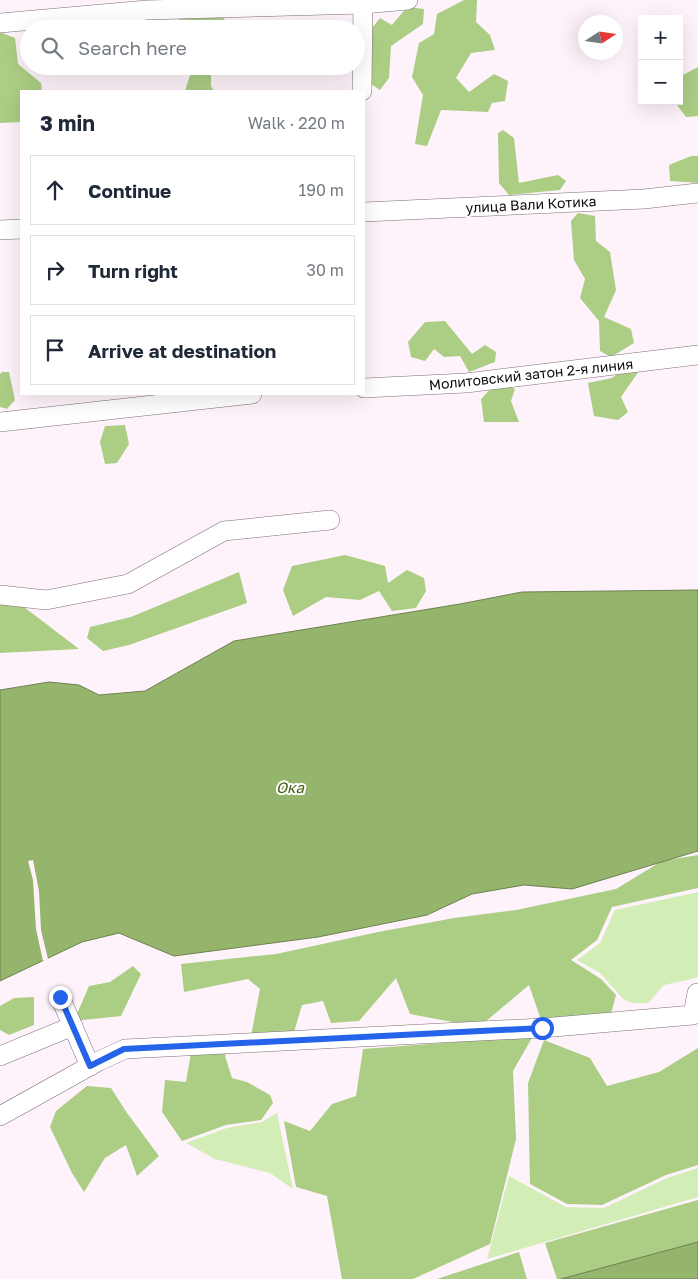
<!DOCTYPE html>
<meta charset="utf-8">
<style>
:root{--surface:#fff;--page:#f2f2f3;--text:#1f2937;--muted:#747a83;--line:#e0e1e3}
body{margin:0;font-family:"Golos Text",sans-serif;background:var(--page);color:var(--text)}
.controls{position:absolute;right:15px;top:15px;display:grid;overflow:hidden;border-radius:0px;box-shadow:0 5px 20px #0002}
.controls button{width:45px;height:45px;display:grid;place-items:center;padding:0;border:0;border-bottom:1px solid var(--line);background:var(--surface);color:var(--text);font:25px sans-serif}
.compass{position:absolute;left:578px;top:15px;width:45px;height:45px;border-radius:50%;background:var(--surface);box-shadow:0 5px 20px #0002;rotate:78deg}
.stop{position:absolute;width:15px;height:15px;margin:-11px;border:4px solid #2563eb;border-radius:50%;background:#fff}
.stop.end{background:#2563eb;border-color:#fff;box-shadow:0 1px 5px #0008}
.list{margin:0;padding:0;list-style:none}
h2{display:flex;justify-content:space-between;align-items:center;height:65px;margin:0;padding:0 20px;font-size:21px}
h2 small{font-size:16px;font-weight:400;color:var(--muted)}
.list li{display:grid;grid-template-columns:32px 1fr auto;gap:15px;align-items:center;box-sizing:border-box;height:70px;margin:0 10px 10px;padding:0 10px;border:1px solid var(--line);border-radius:0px}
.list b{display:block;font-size:19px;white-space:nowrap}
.list em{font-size:16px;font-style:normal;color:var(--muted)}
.icon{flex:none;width:28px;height:28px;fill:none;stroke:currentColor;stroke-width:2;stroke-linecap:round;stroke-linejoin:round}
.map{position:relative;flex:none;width:698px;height:1279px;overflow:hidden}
.search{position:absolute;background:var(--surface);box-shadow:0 5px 20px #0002;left:20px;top:20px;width:345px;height:55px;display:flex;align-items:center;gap:12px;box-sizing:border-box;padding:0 18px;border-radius:28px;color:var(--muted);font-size:19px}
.panel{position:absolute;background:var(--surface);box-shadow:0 5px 20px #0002;left:20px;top:90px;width:345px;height:305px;border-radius:0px}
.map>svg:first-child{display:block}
.green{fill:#d3edb6}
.forest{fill:#accd84}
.water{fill:#95b56d;stroke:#6d8150}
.pier{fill:#fef3fa}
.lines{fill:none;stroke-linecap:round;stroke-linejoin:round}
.minor-casing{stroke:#7f6f79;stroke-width:20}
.minor{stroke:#fff;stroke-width:19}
.route{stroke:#2563eb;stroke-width:6}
.labels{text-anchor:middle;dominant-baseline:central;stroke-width:4;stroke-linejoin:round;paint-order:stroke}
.street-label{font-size:14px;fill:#0f090d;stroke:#fff}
.water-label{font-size:15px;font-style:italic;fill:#425f11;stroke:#fff}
</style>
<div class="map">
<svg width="698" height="1279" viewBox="0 0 698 1279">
<rect width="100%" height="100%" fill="#fef3fa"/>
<g class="green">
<polygon points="698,892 698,976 696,978 664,985 648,1003 632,1003 622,998 600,973 577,960 600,943 615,910"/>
<polygon points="277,1113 293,1189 270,1173 215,1159 186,1143 227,1128 262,1122"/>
<polygon points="698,1168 698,1197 487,1259 509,1176 566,1207 604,1208 667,1178"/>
</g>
<g class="forest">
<polygon points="464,0 477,0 476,22 490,35 495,50 471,53 456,78 469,92 494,74 508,81 505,101 492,103 488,112 441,110 427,146 415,144 423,95 412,77 419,43 434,34 437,14"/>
<polygon points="407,7 424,9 423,24 391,46 389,78 380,90 368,82 369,32 380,18 392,25"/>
<polygon points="195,11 217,11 233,29 176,29 178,20"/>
<polygon points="0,32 15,38 18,64 41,83 42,91 21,91 20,122 0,123"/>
<polygon points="189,66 211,66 211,86 214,91 185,91 191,72"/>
<polygon points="698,67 698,116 686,117 674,101 679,101 679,77"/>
<polygon points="503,130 514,138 519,183 558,175 566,181 560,190 509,195 499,183 498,133"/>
<polygon points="691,156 698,156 698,183 670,181 669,165"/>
<polygon points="578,213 595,216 596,241 610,252 616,290 604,317 631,329 634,343 611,357 600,351 599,321 580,298 585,279 574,260 571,221"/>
<polygon points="445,321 472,354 485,345 496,352 495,362 469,372 460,356 444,357 434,349 425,361 411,357 408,342 425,322"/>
<polygon points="632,363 639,371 621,397 628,412 618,420 594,416 588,383 612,378"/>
<polygon points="2,372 9,372 15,400 7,409 0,407 0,374"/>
<polygon points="498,381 515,389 511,401 519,422 484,422 481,399"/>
<polygon points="125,425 129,444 117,463 105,464 100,442 105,426"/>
<polygon points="345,555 385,566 388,583 407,570 424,578 426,591 416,608 392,611 379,591 360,600 326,597 293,616 283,590 292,566"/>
<polygon points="239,572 247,603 129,645 103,651 87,638 90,627 131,617"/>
<polygon points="0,602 20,604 79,649 0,653"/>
<polygon points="698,855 698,888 612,907 597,940 571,960 601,979 616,995 610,1018 540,1017 529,985 479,1027 410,1014 396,978 359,1021 331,1023 323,1001 302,1005 294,1032 251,1036 260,989 248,979 184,992 181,964 276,954 378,932 454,918 516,910 616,889 662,861"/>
<polygon points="133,966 141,974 121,1016 74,1021 89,986 110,982"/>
<polygon points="34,997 34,1025 9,1035 0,1030 0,1006 14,998"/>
<polygon points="533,1036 513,1071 516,1139 490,1244 413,1279 342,1279 327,1196 296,1187 284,1121 310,1131 332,1104 356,1096 363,1049"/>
<polygon points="544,1040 590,1058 607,1086 659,1072 698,1048 698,1165 666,1175 602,1205 567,1204 530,1184 528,1083"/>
<polygon points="229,1047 225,1056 232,1078 247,1082 270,1095 273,1103 261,1120 226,1125 182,1141 162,1112 165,1080 186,1082 191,1053"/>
<polygon points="87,1086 111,1088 127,1113 159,1156 137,1176 126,1145 105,1158 84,1192 72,1173 50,1127 56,1111"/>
<polygon points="698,1200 698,1251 593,1279 557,1279 545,1243"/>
<polygon points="519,1252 527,1279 437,1279"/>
</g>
<g class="water">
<polygon points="698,590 698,851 572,889 524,885 472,894 427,915 318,937 174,956 119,933 82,942 0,981 0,690 49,682 79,685 99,695 145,691 234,641 460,604 522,592"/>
<polygon points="698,1242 698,1279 561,1279"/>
</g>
<polygon class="pier" points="33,860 39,891 41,930 48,959 43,961 36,929 33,880 28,861"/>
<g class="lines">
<defs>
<g id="minor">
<polyline points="0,23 147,10 363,4 408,0"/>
<polyline points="362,91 363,4"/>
<polyline points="364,212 644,199 698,193"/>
<polyline points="0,230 21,229"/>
<polyline points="364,388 466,383 698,355"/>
<polyline points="0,422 252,394"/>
<polyline points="0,595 46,600 128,584 224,531 330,520"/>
<polyline points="60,997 90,1066"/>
<polyline points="0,1056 73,1026"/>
<polyline points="0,1116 99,1061 125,1049 542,1028 693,1015 697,993"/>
</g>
</defs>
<use href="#minor" class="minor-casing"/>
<use href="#minor" class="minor"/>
</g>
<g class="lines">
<polyline class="route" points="60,997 90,1066 124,1049 542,1028"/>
</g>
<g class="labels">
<g class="street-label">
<text transform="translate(531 204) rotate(-3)">улица Вали Котика</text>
<text transform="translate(531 374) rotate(-6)">Молитовский затон 2-я линия</text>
</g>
<g class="water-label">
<text x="290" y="787">Ока</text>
</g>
</g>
</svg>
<div class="controls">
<button>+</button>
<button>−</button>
</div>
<svg class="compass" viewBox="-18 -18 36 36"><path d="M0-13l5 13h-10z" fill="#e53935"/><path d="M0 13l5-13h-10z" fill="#747a83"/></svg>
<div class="stop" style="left:542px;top:1028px"></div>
<div class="stop end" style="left:60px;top:997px"></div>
<div class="search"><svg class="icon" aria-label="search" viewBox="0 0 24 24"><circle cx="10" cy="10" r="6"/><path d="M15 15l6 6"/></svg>Search here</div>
<section class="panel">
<h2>3 min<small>Walk · 220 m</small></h2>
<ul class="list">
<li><svg class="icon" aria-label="ahead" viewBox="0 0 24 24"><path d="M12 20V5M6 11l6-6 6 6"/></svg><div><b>Continue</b></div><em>190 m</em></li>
<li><svg class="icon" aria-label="right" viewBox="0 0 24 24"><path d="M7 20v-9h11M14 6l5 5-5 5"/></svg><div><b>Turn right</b></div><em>30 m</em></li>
<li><svg class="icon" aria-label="arrive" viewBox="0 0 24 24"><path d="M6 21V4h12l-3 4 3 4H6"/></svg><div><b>Arrive at destination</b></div></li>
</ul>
</section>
</div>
